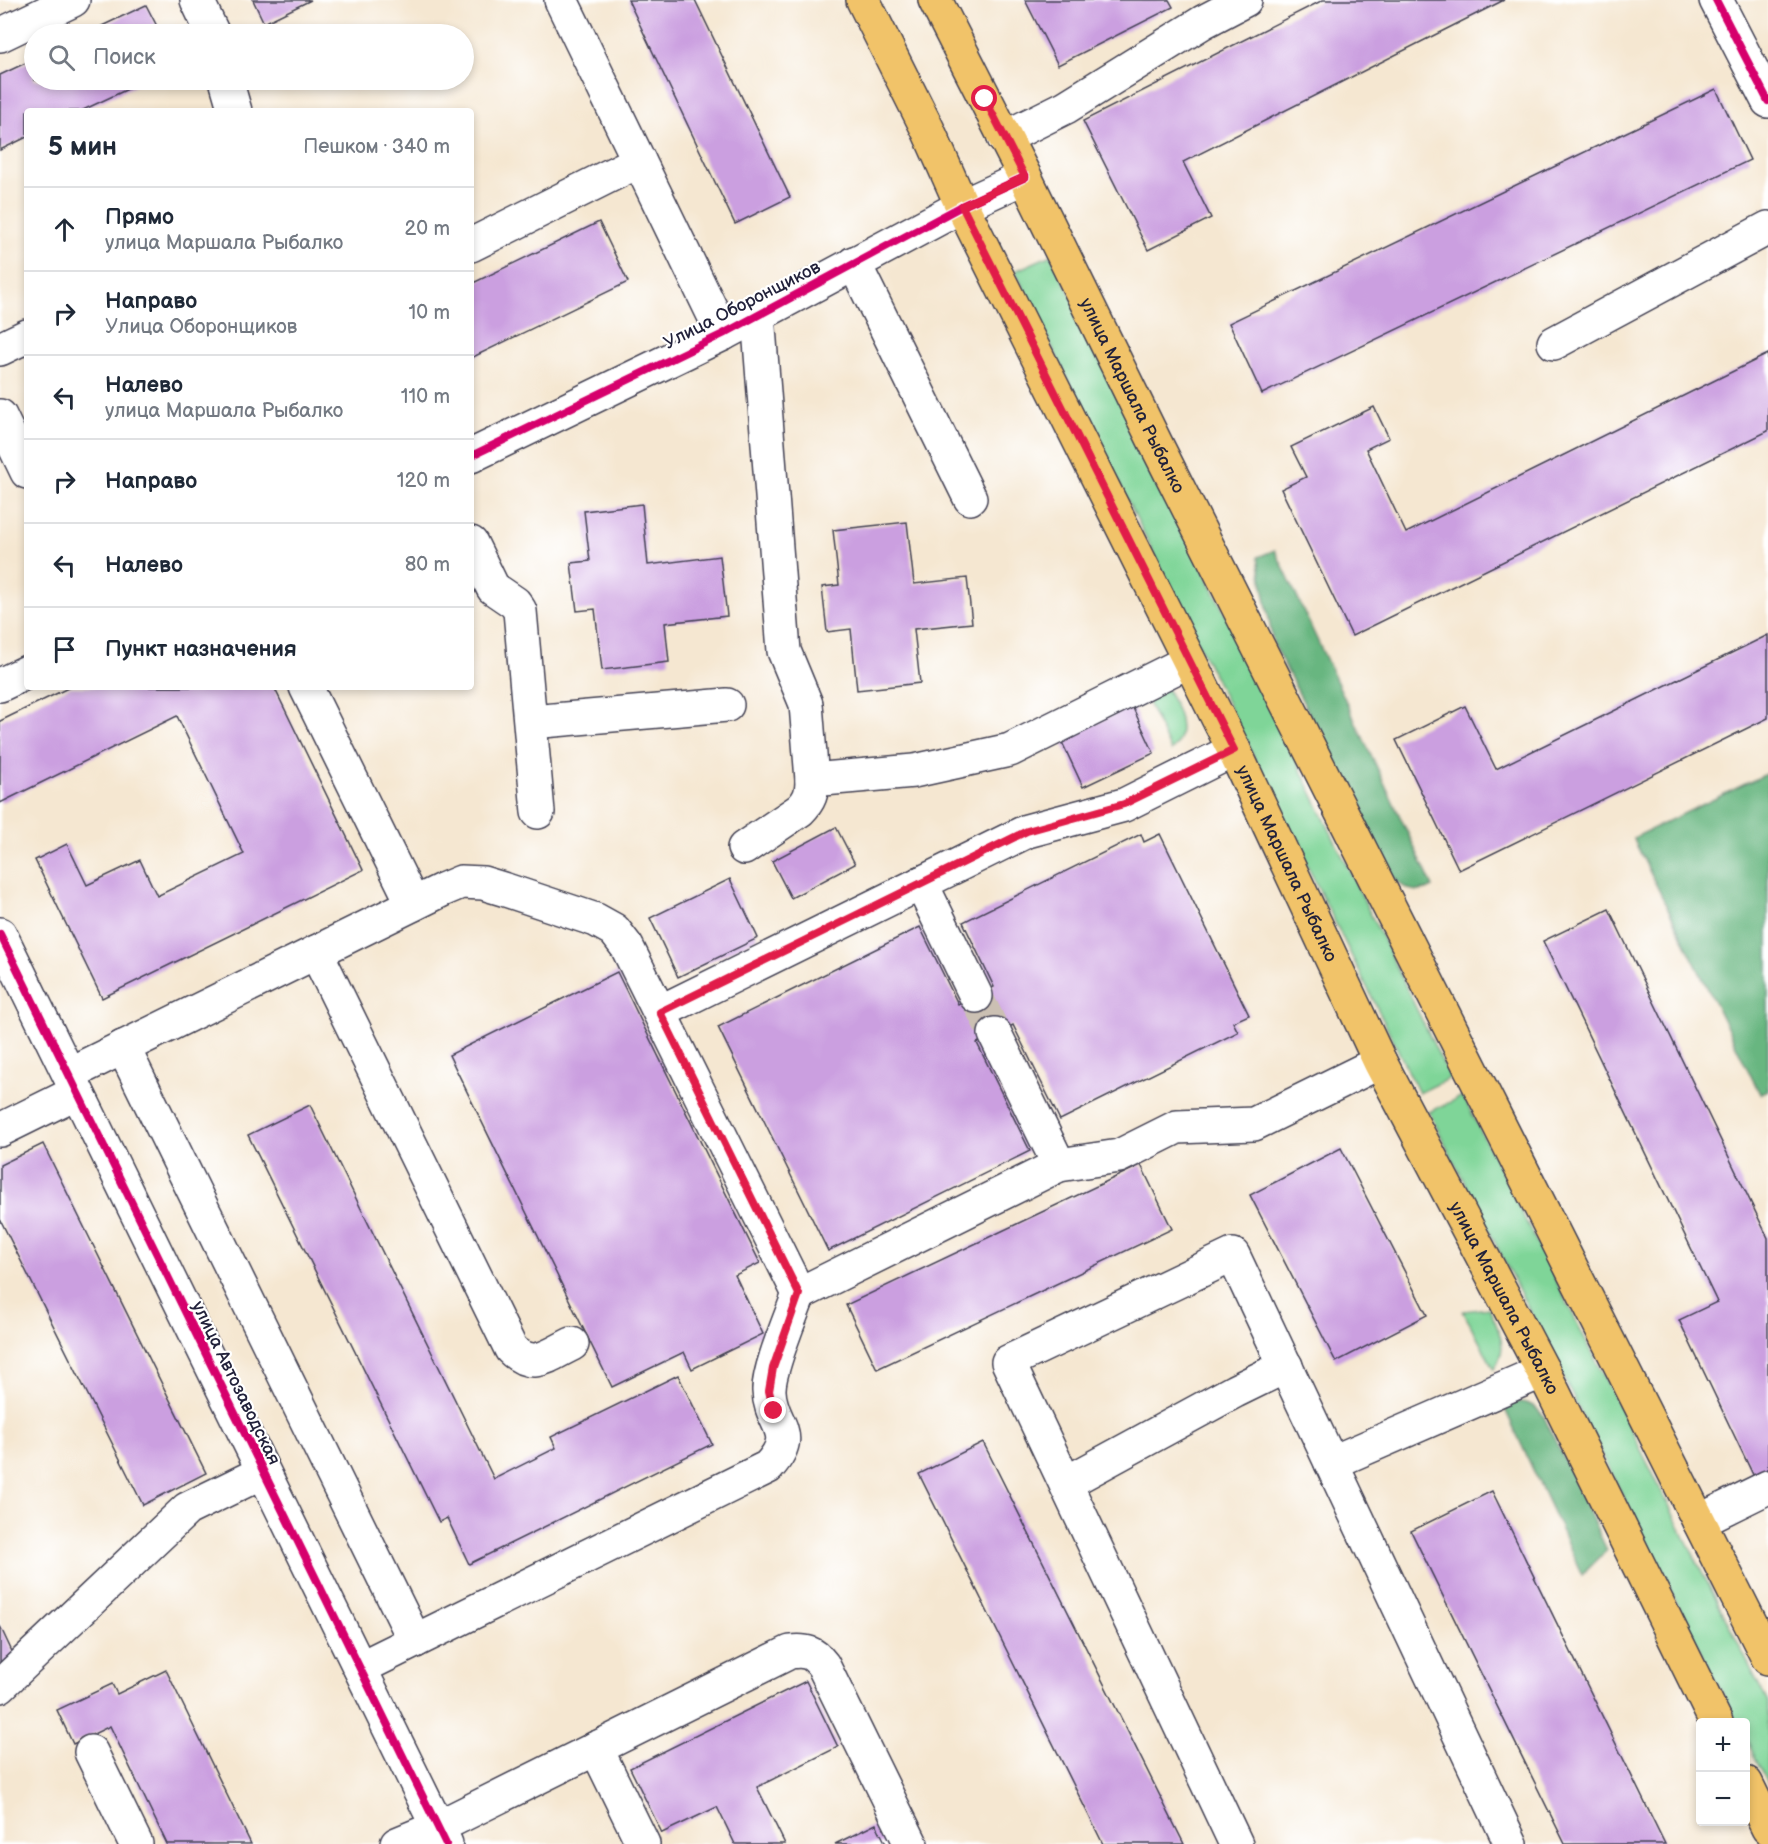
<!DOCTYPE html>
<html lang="ru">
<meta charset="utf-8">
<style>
:root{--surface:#fff;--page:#f2f2f3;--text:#1f2937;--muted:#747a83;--line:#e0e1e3}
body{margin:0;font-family:"Balsamiq Sans",sans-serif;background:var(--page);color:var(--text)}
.controls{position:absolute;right:18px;bottom:18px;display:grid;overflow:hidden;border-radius:6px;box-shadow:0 3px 9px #0003}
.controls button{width:54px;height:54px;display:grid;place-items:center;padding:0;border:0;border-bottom:2px solid var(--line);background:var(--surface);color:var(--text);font:30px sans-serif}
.stop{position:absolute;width:18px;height:18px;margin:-14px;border:4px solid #e11d48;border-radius:50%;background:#fff}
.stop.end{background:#e11d48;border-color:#fff;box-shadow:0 2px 6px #0008}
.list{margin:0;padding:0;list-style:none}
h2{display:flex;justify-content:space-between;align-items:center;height:78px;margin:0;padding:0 24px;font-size:26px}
h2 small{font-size:20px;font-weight:400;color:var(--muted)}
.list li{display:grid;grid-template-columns:39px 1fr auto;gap:18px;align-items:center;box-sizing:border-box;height:84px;padding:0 24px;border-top:2px solid var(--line)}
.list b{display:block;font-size:22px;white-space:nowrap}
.list p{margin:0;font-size:20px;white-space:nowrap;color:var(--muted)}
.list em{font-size:20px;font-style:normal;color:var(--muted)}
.icon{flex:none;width:33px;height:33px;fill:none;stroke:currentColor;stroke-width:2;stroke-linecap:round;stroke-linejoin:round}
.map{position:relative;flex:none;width:1768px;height:1844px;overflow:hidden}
.search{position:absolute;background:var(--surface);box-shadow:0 3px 9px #0003;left:24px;top:24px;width:450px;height:66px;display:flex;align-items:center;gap:15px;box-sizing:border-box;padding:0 21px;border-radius:33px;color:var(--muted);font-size:22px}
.panel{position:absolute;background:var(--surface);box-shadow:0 3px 9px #0003;left:24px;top:108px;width:450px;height:582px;border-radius:6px}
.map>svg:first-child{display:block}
.green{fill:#7fd598;stroke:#507c6a;stroke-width:1.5}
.forest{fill:#67b680;stroke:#446c5e;stroke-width:1.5}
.building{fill:#cb9fe0}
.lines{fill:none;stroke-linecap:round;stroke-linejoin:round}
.minor-tunnel{stroke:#cbc0b3;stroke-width:33;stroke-dasharray:33 16;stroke-linecap:butt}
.minor-casing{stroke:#424052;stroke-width:36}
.major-casing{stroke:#424052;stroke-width:36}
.minor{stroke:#fff;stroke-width:33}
.major{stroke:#f1c369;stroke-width:33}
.cycleway-casing{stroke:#fff;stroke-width:11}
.cycleway{stroke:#d6006c;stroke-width:8}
.route{stroke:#e11d48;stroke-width:8}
.labels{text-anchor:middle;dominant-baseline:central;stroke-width:4.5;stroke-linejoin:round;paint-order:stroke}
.street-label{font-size:18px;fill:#22223b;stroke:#fff}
</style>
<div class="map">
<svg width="1768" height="1844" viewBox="0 0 1768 1844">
<rect width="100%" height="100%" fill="#fff"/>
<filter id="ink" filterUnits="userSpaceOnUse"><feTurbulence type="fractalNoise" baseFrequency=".0167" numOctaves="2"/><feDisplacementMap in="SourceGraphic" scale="12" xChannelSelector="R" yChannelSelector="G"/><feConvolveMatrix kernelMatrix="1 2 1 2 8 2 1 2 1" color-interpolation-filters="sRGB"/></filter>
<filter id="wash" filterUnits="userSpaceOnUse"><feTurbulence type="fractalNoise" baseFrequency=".008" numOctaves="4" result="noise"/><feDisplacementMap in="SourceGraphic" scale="24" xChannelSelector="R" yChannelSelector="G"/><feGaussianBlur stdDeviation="1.35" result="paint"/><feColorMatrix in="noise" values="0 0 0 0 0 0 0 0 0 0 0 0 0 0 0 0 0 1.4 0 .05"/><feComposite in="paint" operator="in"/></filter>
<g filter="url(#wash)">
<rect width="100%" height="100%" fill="#f5e7d1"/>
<g class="green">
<polygon points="1051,255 1450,1078 1419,1093 1015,271"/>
<path d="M1162 680C1173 701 1193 730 1171 751L1142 690Z"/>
<polygon points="1463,1096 1768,1703 1768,1784 1746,1739 1746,1722 1737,1722 1429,1112"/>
<path d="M1489 1308C1498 1329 1510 1348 1494 1369L1463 1311Z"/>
</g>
<g class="forest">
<path d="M1275 550 1433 887C1417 895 1406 890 1394 879L1273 643 1258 557Z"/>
<polygon points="1768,773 1768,1090 1760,1094 1633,838"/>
<path d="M1510 1402C1526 1401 1535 1404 1544 1417L1607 1550 1582 1575 1503 1405Z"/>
</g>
<g id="blocks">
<g class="building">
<polygon points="253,0 311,0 264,23"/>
<polygon points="628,0 695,0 790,197 735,224"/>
<polygon points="1025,0 1169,0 1173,7 1058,65"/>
<polygon points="1323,0 1504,0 1183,162 1211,218 1148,250 1083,121"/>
<polygon points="146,5 161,34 85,34"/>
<polygon points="34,59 34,80 147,80 81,111 27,111 27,137 0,150 0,75"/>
<polygon points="1716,89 1750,160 1262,394 1229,323"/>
<polygon points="599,222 628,282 471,358 471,284"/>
<polygon points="1768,354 1768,431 1352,636 1281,489 1306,477 1291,447 1374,407 1389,438 1366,449 1406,533"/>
<polygon points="642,504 648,565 720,556 727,616 665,623 669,662 602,670 595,609 577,611 571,563 590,561 584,511"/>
<polygon points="907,522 914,584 967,578 972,623 914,629 920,683 857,690 851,629 827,632 822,587 839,585 833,530"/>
<polygon points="1768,635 1768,718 1459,870 1396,740 1465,706 1496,769"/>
<polygon points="70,687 274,687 363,870 102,998 35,860 67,844 87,885 140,860 157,896 244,854 177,716 0,803 0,721"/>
<polygon points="1132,706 1154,753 1083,787 1061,740"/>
<polygon points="836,827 855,864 791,898 772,861"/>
<polygon points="1141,834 1144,842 1160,834 1249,1015 1233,1022 1238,1032 1060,1120 1013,1025 977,1043 1030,1151 828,1251 718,1027 920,927 958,1004 994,987 963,922"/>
<polygon points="730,879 758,938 678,977 650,918"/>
<polygon points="1609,909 1768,1238 1768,1478 1757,1483 1679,1320 1717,1302 1543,941"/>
<polygon points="617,972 760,1263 735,1275 763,1334 692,1369 684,1352 612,1387 449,1055"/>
<polygon points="310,1105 494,1479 556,1448 551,1437 678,1375 712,1444 469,1564 447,1518 439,1522 248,1135"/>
<polygon points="43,1144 206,1473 143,1505 0,1219 0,1165"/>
<polygon points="1341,1148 1427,1315 1336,1362 1250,1195"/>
<polygon points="1141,1165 1172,1229 877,1369 846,1305"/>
<polygon points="983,1442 1184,1844 1103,1844 919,1474"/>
<polygon points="1492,1491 1665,1844 1565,1844 1411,1531"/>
<polygon points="0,1626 16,1660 0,1667"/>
<polygon points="166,1670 251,1844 167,1844 110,1726 73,1744 57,1710 112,1684 117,1694"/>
<polygon points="806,1681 838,1747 757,1787 785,1844 735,1844 717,1807 662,1833 630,1768"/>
<polygon points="876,1824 886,1844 835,1844"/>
</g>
</g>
</g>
<g filter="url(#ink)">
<use href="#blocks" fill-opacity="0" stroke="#424052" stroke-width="1.5"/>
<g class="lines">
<polyline class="minor-tunnel" points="976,996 995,1034"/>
<defs>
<g id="minor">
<polyline points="197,0 213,34"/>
<polyline points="561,0 723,334"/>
<polyline points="1716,0 1768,101"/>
<polyline points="0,35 73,0"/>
<polyline points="226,80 235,111"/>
<polyline points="1004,138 1066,107 1203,22 1245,0"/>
<polyline points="471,245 639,161"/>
<polyline points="854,263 970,498"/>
<polyline points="758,315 784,651 806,704 812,780 914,771 1010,750 1189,661"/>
<polyline points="1554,343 1768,228"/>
<polyline points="0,349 27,336"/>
<polyline points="0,416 27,472"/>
<polyline points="471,456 723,334 962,206 1025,177"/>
<polyline points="471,543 493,588 515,603 520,611 538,812"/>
<polyline points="0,685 27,672"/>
<polyline points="306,687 413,904"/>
<polyline points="531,722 727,705"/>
<path d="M744 848 800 810C810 800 812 793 812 780"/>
<polyline points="921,883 976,996"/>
<polyline points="0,934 446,1844"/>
<path d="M316 952 511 1349C533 1371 549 1355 572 1344"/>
<polyline points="660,1012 1027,831 1124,805 1234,750"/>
<polyline points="995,1034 1059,1165"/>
<polyline points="123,1047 415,1641"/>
<path d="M69 1074 442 890 461 882 483 883 506 890 596 920 614 930 627 947 799 1294C791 1317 768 1370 769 1391 770 1425 800 1432 768 1467L360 1668"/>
<polyline points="0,1130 77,1092"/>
<polyline points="799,1294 1059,1165 1119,1156 1177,1127 1254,1124 1380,1062"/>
<polyline points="1331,1463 1543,1371"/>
<polyline points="1066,1483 1235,1391 1286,1366"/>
<polyline points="1699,1521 1768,1487"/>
<polyline points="0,1686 187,1509 263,1472"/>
<polyline points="596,1748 643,1844"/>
<polyline points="91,1752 136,1844"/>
<path d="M397 1844 438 1827 790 1652C806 1650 813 1652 823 1665L911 1844"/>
<polyline points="1236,1844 1008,1362 1233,1255 1511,1844"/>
</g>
<g id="major">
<path id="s1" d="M863 0 928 130 962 206 1234 750 1380 1062 1543 1371 1716 1722"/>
<path id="s2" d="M935 0 1025 177 1156 444 1768 1658"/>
<polyline points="1746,1783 1768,1828"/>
</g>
</defs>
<use href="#minor" class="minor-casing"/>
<use href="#major" class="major-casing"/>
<use href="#minor" class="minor"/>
<use href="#major" class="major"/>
<defs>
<g id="cycleway">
<polyline points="1716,0 1768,101"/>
<polyline points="471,456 723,334 962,206 1025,177"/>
<polyline points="0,934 446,1844"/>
</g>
</defs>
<use href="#cycleway" class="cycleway-casing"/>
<use href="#cycleway" class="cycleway"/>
</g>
</g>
<g class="lines" filter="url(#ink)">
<polyline class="route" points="774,1411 769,1391 773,1368 799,1294 660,1012 1027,831 1124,804 1234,750 962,206 1025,177 985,99"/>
</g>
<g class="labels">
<g class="street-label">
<text transform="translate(742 305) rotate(-27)">Улица Оборонщиков</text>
<text stroke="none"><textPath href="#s2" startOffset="442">улица Маршала Рыбалко</textPath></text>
<text stroke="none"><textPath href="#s1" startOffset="962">улица Маршала Рыбалко</textPath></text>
<text stroke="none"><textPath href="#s1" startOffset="1448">улица Маршала Рыбалко</textPath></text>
<text transform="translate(236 1383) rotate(64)">улица Автозаводская</text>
</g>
</g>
</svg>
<div class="controls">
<button>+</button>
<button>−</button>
</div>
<div class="stop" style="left:985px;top:99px"></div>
<div class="stop end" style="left:774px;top:1411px"></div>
<div class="search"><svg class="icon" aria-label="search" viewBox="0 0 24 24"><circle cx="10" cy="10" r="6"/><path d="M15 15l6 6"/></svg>Поиск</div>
<section class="panel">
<h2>5 мин<small>Пешком · 340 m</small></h2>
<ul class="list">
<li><svg class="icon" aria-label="ahead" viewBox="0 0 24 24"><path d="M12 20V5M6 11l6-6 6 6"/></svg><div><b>Прямо</b><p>улица Маршала Рыбалко</p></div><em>20 m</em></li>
<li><svg class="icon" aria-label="right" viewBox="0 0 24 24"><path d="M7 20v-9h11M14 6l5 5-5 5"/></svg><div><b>Направо</b><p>Улица Оборонщиков</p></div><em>10 m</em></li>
<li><svg class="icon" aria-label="left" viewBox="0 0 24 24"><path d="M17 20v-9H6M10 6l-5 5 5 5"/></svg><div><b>Налево</b><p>улица Маршала Рыбалко</p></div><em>110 m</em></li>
<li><svg class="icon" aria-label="right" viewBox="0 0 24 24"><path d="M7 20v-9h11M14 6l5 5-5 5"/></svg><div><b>Направо</b></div><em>120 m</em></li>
<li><svg class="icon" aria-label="left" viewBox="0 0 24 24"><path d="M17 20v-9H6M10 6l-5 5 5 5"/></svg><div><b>Налево</b></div><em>80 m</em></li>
<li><svg class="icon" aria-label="arrive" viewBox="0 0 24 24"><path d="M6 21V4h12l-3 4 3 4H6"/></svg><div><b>Пункт назначения</b></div></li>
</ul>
</section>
</div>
